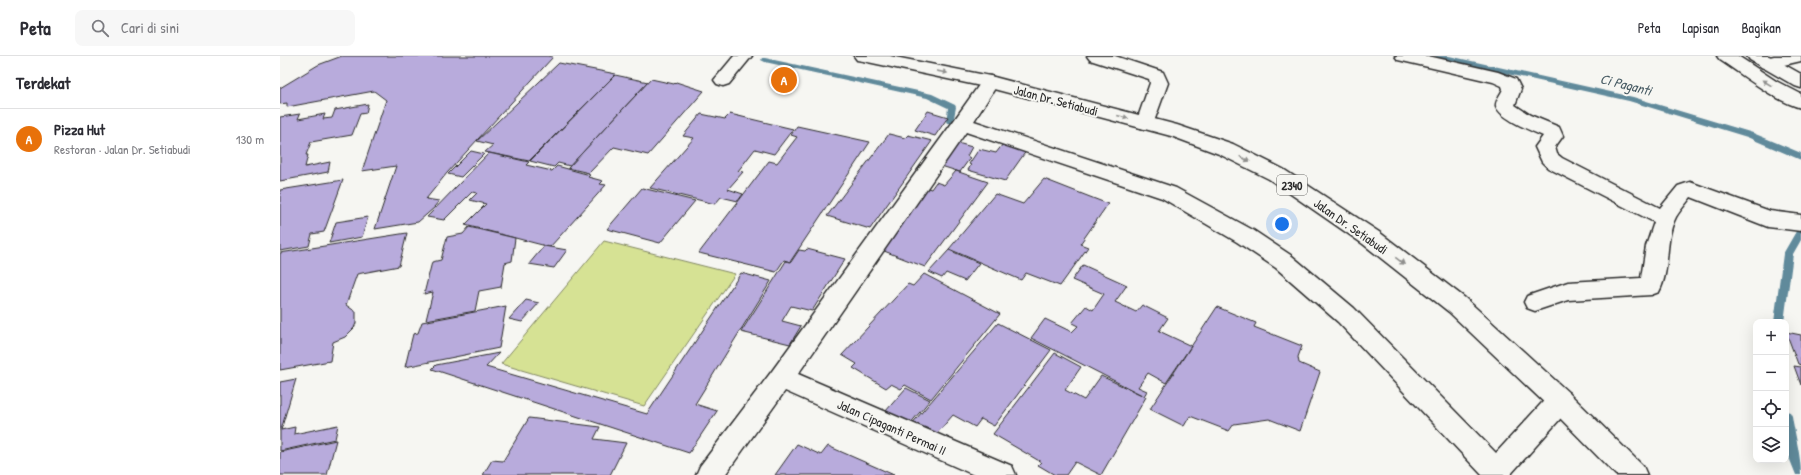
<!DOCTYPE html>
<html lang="id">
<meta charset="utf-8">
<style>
:root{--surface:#fff;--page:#f7f7f7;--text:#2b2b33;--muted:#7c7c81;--line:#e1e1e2;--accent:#c8321e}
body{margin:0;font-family:"Patrick Hand",sans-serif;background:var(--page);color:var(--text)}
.controls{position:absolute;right:12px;bottom:12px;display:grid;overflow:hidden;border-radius:8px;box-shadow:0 4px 16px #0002}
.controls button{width:36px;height:36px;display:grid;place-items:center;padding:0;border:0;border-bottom:1px solid var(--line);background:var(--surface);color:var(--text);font:20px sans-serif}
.you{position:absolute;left:1002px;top:168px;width:14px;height:14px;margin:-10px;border:3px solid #fff;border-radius:50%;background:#1a73e8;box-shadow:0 0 0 6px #1a73e833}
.badge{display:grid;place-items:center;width:26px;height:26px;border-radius:50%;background:var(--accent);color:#fff;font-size:13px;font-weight:700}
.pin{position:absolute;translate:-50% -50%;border:2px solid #fff;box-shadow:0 1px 4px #0006}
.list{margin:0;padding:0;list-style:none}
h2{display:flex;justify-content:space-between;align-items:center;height:52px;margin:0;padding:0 16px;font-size:17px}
h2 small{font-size:13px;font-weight:400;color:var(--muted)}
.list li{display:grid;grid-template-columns:26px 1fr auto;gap:12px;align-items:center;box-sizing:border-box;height:60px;padding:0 16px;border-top:1px solid var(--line)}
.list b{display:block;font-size:15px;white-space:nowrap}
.list p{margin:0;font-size:13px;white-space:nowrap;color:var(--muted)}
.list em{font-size:13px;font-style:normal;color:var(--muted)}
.icon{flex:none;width:22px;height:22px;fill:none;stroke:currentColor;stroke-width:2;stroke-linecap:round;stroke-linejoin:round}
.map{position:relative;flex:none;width:1521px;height:419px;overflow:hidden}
header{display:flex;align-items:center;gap:24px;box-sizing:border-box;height:56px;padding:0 20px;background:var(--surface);border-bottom:1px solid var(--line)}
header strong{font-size:19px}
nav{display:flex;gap:22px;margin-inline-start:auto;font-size:14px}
.search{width:280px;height:36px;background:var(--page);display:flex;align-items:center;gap:10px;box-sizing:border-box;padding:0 14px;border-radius:8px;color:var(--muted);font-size:15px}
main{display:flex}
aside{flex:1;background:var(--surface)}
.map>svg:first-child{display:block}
.green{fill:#d6e294;stroke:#808660}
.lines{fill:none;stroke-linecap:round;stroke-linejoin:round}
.stream{fill:#618a9b;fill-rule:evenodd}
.building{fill:#b8abdc;stroke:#2b2b2b}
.minor-casing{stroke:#2b2b2b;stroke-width:3}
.major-casing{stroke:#2b2b2b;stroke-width:3}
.minor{fill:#f6f6f2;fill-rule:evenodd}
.major{fill:#f6f6f2;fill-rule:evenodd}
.oneway{fill:#90908e}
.labels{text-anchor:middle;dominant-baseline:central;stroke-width:4;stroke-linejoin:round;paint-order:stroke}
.shield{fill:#f6f6f2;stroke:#686867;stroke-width:1}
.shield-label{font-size:12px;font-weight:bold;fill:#2b2b2b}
.street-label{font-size:13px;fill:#2b2b2b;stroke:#f6f6f2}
.water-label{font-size:14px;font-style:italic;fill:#465a63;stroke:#f6f6f2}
</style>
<header>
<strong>Peta</strong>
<div class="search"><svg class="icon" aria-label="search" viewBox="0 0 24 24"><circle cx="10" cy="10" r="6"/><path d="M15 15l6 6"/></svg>Cari di sini</div>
<nav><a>Peta</a><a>Lapisan</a><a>Bagikan</a></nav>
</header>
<main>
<aside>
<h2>Terdekat<small></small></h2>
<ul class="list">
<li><span class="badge" style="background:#e8710a">A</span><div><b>Pizza Hut</b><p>Restoran · Jalan Dr. Setiabudi</p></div><em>130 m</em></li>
</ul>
</aside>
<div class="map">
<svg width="1521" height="419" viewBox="0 0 1521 419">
<rect width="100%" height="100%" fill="#f6f6f2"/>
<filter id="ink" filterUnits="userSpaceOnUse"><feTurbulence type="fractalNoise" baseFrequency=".025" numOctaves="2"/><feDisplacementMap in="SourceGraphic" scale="8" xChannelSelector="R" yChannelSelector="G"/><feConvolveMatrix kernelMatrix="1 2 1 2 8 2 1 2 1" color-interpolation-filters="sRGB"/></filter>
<g filter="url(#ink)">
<polygon class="green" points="324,185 455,218 364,350 221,308"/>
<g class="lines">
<g class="stream">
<polygon points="1155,0 1169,0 1353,41 1473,77 1521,97 1521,104 1467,81 1349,45 1156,2"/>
<polygon points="482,2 485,2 652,38 675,49 676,51 673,67 667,67 666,65 668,52 647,42 485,6 481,4"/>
<polygon points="1521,171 1521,184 1513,198 1504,266 1494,266 1503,198 1518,172"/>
<path d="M1506 355 1510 356 1512 360C1515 380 1521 399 1521 419H1516L1506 394Z"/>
</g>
</g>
<g class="building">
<polygon points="62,0 267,0 273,1 167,117 146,143 159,145 154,151 155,151 138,166 95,173 116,110 82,115 106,44 94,35 7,51 7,47 0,48 0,32 38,9"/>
<polygon points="279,7 336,18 249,105 205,96 213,89 197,85"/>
<polygon points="335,19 368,26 290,110 278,107 274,111 250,105"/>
<polygon points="371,23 394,28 396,26 424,35 368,99 334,91 309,117 288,112"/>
<polygon points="88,48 86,57 80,58 72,79 31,86 26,99 28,99 25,111 50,106 48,116 0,125 0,61 20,58 18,63 45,58 43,63 52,62 55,54"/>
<polygon points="648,55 668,61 655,80 635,74"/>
<polygon points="421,58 445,63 450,58 513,73 494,98 475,93 458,115 463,116 448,133 463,138 458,145 441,141 435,148 370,132 414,82 403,80"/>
<polygon points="517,70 590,86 510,206 504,204 496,216 419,197 489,105 497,107 517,81 511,79"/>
<polygon points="609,78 625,82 628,79 652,85 590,173 547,160"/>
<polygon points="726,84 749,91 725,125 688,114 691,109 689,108 699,93 716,97"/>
<polygon points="674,86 692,91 687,100 690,102 680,116 658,109"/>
<polygon points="191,95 204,98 181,121 168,118"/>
<polygon points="209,97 249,106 246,109 272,115 277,110 310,119 308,121 323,125 320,128 326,129 270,191 185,169 206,148 190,144 197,137 192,136 164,164 147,161"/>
<polygon points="676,115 708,126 645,211 599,193 641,130 651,133 656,126 664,129"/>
<polygon points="764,123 828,148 800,188 808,191 780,230 746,217 741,224 669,193 715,138 743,148"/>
<polygon points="63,124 44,176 32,178 29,190 0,195 0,134"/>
<polygon points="362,132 415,145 380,187 327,173"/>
<polygon points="88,161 82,181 49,187 56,166"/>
<polygon points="189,171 235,182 232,205 225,207 221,231 199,235 195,255 146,264 153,236 144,238 152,206 161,204 167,181 183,178"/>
<polygon points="127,177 119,210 77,218 66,249 76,256 76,267 74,272 65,281 53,286 50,305 0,314 0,197"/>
<polygon points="264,190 287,194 274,212 249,208"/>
<polygon points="527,193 565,203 532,255 511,250 502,265 521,270 510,288 461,276 506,205 511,206 519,194 525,195"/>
<polygon points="669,194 699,207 685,225 666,217 662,222 649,216"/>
<polygon points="803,209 847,229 835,246 856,256 862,249 888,262 879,275 911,290 886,327 868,317 858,331 867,335 864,340 751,282 765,263 792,276 798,270 792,267 806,250 813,254 824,238 792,224"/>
<polygon points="461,217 491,225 415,348 437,355 409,397 152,313 156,309 219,297 206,311 367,358"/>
<polygon points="644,218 720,258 651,343 625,329 621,333 611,328 606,332 573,312 577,308 562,299 628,228 633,230"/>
<polygon points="246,244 259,247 242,266 229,263"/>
<polygon points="226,250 219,292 125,311 133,278 138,277 142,266"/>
<polygon points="937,251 976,267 974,271 1022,290 1018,301 1019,307 1040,316 1020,375 989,363 954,368 949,375 910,360 904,370 870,353"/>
<polygon points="718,267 771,294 714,370 701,363 695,371 673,359 653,382 631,369"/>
<polygon points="1506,276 1521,279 1521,309 1518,308"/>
<polygon points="775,297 801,311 785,334 804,344 821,320 866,341 821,419 795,406 786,419 775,419 758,409 761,406 713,378"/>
<polygon points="1514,310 1521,311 1521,329"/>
<polygon points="16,323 1,374 15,371 14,378 58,369 55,383 0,395 0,326"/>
<polygon points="626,332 650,344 629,369 605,356"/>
<polygon points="249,362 320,371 314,383 346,387 330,419 203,419 212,404 223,405"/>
<polygon points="56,384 47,419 0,419 0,396"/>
<polygon points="517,388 541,399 548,390 614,419 495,419"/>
</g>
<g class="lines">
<defs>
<g id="minor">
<polygon points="454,0 472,0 449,28 443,30 437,28 434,24"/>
<polygon points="807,0 835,0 883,16 888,27 872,71 865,73 858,71 856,67 870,27 869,23 810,4"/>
<path d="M1115 0H1148L1218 16 1236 23 1241 33 1235 49 1250 59 1279 71 1283 80 1275 91 1277 98 1282 102 1380 152 1398 130 1410 126 1490 155 1521 159V175L1488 171 1411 141C1406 148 1400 154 1396 161 1384 184 1391 214 1379 236L1371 239 1288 244 1255 255 1247 252 1244 246 1247 240 1288 226 1361 222 1366 190 1374 166 1268 112 1262 106 1255 91 1263 80C1252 75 1219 62 1216 50 1215 45 1221 38 1223 33L1222 30 1213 26 1118 4Z"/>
<polygon points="1494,0 1521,0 1521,5 1487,13 1481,11 1478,7 1481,3"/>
<polygon points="710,20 716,22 719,26 694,65 896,132 973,174 1012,200 1074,252 1216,397 1271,337 1280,334 1289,337 1292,345 1289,353 1230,419 1202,419 1058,266 996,212 957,186 882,142 686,76 518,318 732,410 736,419 694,419 505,335 445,419 416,419 420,410 492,315 675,63 704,22"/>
</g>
<g id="major">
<polygon points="574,0 610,0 710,20 897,69 953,88 1003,113 1099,176 1185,242 1289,337 1363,410 1367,419 1336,419 1271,353 1169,256 1083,188 989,123 939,98 891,80 710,32 583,5 577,4"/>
<path d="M1437 0H1458L1496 25 1521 38V52C1495 45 1463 19 1440 4Z"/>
<polygon points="1467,0 1489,0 1521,18 1521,32 1515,30 1470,4"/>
</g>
</defs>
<use href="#minor" class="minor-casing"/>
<use href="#major" class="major-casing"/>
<use href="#minor" class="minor"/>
<use href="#major" class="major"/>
</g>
<defs><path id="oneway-solid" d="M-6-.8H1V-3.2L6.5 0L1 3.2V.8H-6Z"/></defs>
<g class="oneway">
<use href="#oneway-solid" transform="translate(662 16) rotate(11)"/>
<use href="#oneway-solid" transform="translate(1487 27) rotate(-148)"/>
<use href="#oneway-solid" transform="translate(843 61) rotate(15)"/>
<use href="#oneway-solid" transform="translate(965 103) rotate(26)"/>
<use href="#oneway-solid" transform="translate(1120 205) rotate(38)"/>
</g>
</g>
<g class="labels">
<rect class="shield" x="997" y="119" width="30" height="20" rx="3"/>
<g class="shield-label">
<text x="1012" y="129">2340</text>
</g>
<g class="street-label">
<text transform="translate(776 44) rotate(15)">Jalan Dr. Setiabudi</text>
<text transform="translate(1071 170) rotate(35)">Jalan Dr. Setiabudi</text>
<text transform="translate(612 371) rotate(24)">Jalan Cipaganti Permai II</text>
</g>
<g class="water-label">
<text transform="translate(1346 28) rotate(14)">Ci Paganti</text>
</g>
</g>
</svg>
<div class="controls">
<button>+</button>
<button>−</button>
<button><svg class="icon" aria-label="locate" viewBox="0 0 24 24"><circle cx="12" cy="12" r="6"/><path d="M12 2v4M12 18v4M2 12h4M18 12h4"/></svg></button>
<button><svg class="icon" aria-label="layers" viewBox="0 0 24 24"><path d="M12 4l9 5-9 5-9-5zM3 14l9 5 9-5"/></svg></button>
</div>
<div class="you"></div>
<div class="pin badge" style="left:504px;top:24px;background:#e8710a">A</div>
</div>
</main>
